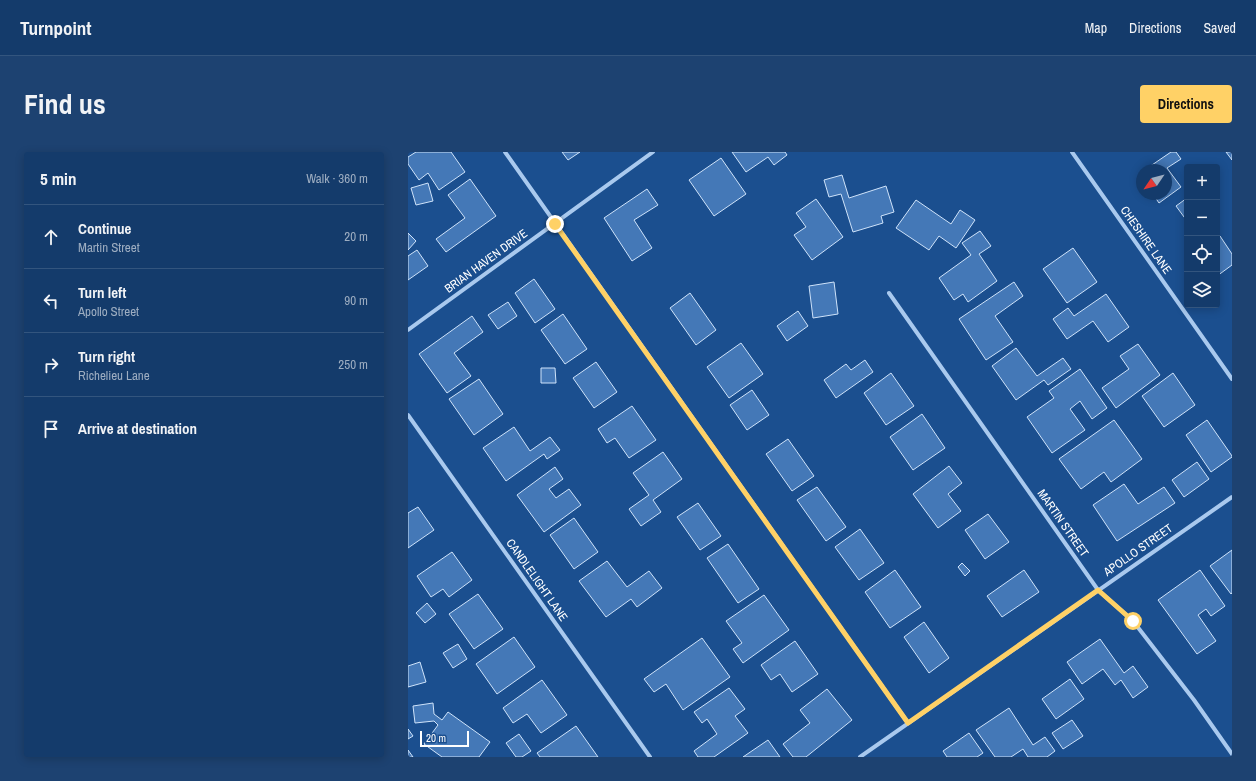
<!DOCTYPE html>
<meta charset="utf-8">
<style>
:root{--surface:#143b6b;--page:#1d4271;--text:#f1f3f6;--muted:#9dadc1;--line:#33557e;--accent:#ffd166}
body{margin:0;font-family:"Archivo Narrow",sans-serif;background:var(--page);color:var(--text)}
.controls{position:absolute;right:12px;top:12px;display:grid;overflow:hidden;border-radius:4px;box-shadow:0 2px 10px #0003}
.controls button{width:36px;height:36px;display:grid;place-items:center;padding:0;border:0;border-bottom:1px solid var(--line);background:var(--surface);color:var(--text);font:20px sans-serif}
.compass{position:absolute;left:728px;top:12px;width:36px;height:36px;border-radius:50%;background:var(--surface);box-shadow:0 2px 10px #0003;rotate:235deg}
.scale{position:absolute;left:12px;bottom:10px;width:49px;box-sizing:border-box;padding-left:4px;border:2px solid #fff;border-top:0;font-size:11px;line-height:14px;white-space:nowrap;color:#fff;-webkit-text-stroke:3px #1b4f8f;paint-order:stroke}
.stop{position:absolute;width:12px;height:12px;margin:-9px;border:3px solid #ffd166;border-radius:50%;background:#fff}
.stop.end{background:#ffd166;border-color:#fff;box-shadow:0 1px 4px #0008}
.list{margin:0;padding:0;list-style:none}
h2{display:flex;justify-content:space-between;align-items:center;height:52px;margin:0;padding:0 16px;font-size:17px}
h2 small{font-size:13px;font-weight:400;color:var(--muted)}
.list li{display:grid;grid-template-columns:26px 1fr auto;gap:12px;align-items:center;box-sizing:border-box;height:64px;padding:0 16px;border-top:1px solid var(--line)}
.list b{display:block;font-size:15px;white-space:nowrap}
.list p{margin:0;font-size:13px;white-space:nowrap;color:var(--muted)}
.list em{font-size:13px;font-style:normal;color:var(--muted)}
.icon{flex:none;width:22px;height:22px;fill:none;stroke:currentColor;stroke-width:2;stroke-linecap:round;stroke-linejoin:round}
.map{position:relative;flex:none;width:824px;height:605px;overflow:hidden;border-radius:4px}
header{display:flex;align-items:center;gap:24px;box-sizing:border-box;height:56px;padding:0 20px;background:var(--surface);border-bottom:1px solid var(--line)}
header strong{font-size:19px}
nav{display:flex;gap:22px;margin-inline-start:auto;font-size:14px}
.intro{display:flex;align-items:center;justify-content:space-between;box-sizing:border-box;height:96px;padding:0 24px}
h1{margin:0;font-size:28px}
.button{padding:10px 18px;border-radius:4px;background:var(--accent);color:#111;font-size:14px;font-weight:700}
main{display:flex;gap:24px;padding:0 24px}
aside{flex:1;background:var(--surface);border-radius:4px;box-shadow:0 2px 10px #0003}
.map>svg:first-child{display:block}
.building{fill:#4478b7;stroke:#cfe3fa}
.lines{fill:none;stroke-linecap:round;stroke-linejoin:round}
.minor{stroke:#a9c9ee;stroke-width:4}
.route{stroke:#ffd166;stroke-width:5}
.labels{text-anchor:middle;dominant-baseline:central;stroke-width:3;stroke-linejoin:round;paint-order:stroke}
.street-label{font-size:12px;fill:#fff;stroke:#1b4f8f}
</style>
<header>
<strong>Turnpoint</strong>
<nav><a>Map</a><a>Directions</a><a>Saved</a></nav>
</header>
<div class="intro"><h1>Find us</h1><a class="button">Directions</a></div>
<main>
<aside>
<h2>5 min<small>Walk · 360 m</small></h2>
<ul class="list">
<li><svg class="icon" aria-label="ahead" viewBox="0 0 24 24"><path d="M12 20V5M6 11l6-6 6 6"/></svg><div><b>Continue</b><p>Martin Street</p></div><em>20 m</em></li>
<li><svg class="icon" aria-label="left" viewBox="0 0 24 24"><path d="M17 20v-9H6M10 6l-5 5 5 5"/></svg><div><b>Turn left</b><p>Apollo Street</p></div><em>90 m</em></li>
<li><svg class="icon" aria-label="right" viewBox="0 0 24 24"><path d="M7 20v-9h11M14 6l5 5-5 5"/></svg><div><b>Turn right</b><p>Richelieu Lane</p></div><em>250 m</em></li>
<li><svg class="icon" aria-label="arrive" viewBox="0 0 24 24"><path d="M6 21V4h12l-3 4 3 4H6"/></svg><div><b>Arrive at destination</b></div></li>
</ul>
</aside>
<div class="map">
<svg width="824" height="605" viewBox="0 0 824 605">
<rect width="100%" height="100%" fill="#1b4f8f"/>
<g class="building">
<polygon points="8,0 43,0 57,20 31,38 20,21 11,28 0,12 0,5"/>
<polygon points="154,0 172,0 160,8"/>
<polygon points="324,0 377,0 379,3 366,13 360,5 338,20"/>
<polygon points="763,0 768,0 773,7 759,16 773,35 751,51 745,42 758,42 758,18 743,18 741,15"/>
<polygon points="818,0 824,0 824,8"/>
<polygon points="313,6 338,42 306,64 281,28"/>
<polygon points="434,23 441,46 478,34 486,60 473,64 475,71 445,80 433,42 421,45 416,28"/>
<polygon points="62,27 88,64 38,100 28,87 57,66 40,43"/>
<polygon points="20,31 25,49 8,53 3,36"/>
<polygon points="239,37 250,53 226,68 244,96 224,109 196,66"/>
<polygon points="779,46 779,69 768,54"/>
<polygon points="408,47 435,85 404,108 386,83 398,75 388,61"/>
<polygon points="508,48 543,72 552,58 567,68 548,96 531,84 521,98 488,76"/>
<polygon points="572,79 583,94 571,102 589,129 560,150 555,142 546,148 531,126 563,103 554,91"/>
<polygon points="0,81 8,89 0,98"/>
<polygon points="812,84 824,102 824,113 809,124 809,86"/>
<polygon points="665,96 689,130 659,151 635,117"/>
<polygon points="9,98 20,114 0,128 0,104"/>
<polygon points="126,127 147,157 127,171 107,141"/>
<polygon points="426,130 430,162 405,166 401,134"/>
<polygon points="606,130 615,144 587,164 605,190 578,208 551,167"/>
<polygon points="282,141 308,178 288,193 262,156"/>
<polygon points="698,142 721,175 700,190 685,169 659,187 645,167 660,156 666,164"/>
<polygon points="100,150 109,164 90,177 80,163"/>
<polygon points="390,159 400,174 379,189 369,174"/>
<polygon points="155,162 179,197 157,212 133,178"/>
<polygon points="64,164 75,180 46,201 63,224 39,241 11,202"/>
<polygon points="333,191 355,222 321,246 299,215"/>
<polygon points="730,192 752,223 708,256 694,236 721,217 712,204"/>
<polygon points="608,196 629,224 655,206 663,217 640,233 636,228 608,248 584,214"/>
<polygon points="457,208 465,220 428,246 416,228 438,212 443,218"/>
<polygon points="188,210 209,240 186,256 165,226"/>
<polygon points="133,216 147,216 148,231 133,231"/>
<polygon points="672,217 699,256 684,267 672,249 662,257 677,278 644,301 619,265 646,246 641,239"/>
<polygon points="483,221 506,254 478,273 456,241"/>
<polygon points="765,221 787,253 756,275 734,244"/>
<polygon points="71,227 95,262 66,283 41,247"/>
<polygon points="344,238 361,263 339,278 322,253"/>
<polygon points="224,254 248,288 221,306 207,286 199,291 190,277"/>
<polygon points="514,262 537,296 505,318 482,285"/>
<polygon points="706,268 734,307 703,330 696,320 673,337 651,307"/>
<polygon points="799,268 824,304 824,305 803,320 778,283"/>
<polygon points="106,275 122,299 142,285 152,298 139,307 136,302 98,329 75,296"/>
<polygon points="380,287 406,324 384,339 358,302"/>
<polygon points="255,300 274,327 245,348 253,360 233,374 221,357 241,343 225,321"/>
<polygon points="789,310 801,327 776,345 764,328"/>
<polygon points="541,314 554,331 540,342 553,359 530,376 505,342"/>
<polygon points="147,315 155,327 141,337 148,346 161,337 173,353 136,380 109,343"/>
<polygon points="716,332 730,352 756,335 767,351 709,389 685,353"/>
<polygon points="409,335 438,375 418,389 389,348"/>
<polygon points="290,351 313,384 292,398 269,365"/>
<polygon points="10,355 26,378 0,396 0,361"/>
<polygon points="580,362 601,390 577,407 557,378"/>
<polygon points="166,366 190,400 166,417 142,383"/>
<polygon points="452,377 476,411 451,428 427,395"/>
<polygon points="320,392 351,437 330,451 299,406"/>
<polygon points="824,398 824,441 823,442 802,414"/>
<polygon points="44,400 64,428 41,445 35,437 23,445 9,424"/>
<polygon points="199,409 219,435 241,419 254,436 229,455 223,447 198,465 171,429"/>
<polygon points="554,411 562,419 557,424 550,415"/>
<polygon points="487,418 513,455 482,476 457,440"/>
<polygon points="616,418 631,440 594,465 579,444"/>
<polygon points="792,418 817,454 803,464 798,457 790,463 808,489 789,502 750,448"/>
<polygon points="70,442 95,477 66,497 41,462"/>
<polygon points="356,443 381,478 335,511 325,497 334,491 318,469"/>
<polygon points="19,451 28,462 17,471 8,461"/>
<polygon points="516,470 541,506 521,521 496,485"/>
<polygon points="106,485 127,515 89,542 68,512"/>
<polygon points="294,486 322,525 275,558 258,532 246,540 236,527"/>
<polygon points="692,487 716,521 725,514 740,535 725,546 713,528 707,533 695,517 674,532 659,510"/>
<polygon points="387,489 410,522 384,540 372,522 363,528 353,513"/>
<polygon points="50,492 59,507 45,516 35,501"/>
<polygon points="12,510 18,530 0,535 0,514"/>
<polygon points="662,527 676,547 648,567 634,547"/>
<polygon points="134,528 159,563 133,581 119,562 105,571 95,556"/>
<polygon points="321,536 337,557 327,564 340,581 306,605 290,605 286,599 309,582 299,567 294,571 286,560"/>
<polygon points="419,537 444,568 398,605 385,605 375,592 402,571 392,558"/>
<polygon points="25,551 26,562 34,568 40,560 82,590 71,605 34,605 16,592 30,573 26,569 7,571 5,554"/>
<polygon points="601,556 625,593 637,585 647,599 639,605 620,605 615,597 603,605 587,605 568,578"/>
<polygon points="664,568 675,584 655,597 644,581"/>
<polygon points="168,574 190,605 132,605 129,601"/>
<polygon points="0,577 5,584 0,587"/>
<polygon points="561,581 575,601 569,605 539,605 535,599"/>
<polygon points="111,582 123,599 114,605 108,605 98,591"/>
<polygon points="360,588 372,605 335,605"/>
<polygon points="0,598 5,605 0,605"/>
</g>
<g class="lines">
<g class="minor">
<polyline points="97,0 500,571"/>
<polyline points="664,0 824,227"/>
<polyline points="481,141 690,438 725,469 786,548 824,602"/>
<polyline points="0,178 245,0"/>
<polyline points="0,263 242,605"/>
<polyline points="452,605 824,345"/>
</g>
</g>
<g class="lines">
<polyline class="route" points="147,72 500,571 690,438 725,469"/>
</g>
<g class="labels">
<g class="street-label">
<text transform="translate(738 88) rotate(55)">CHESHIRE LANE</text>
<text transform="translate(78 109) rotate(-36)">BRIAN HAVEN DRIVE</text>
<text transform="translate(655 371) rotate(55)">MARTIN STREET</text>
<text transform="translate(730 398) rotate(-35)">APOLLO STREET</text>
<text transform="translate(129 428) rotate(55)">CANDLELIGHT LANE</text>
</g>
</g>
</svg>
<div class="controls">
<button>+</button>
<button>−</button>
<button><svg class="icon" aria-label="locate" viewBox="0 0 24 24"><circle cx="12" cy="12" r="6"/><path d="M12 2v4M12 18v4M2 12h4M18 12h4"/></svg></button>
<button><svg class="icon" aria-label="layers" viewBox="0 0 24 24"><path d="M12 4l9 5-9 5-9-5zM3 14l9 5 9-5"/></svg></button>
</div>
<svg class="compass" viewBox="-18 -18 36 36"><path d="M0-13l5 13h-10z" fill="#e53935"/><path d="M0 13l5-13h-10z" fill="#9dadc1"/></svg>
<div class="scale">20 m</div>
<div class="stop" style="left:725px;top:469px"></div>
<div class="stop end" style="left:147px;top:72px"></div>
</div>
</main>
